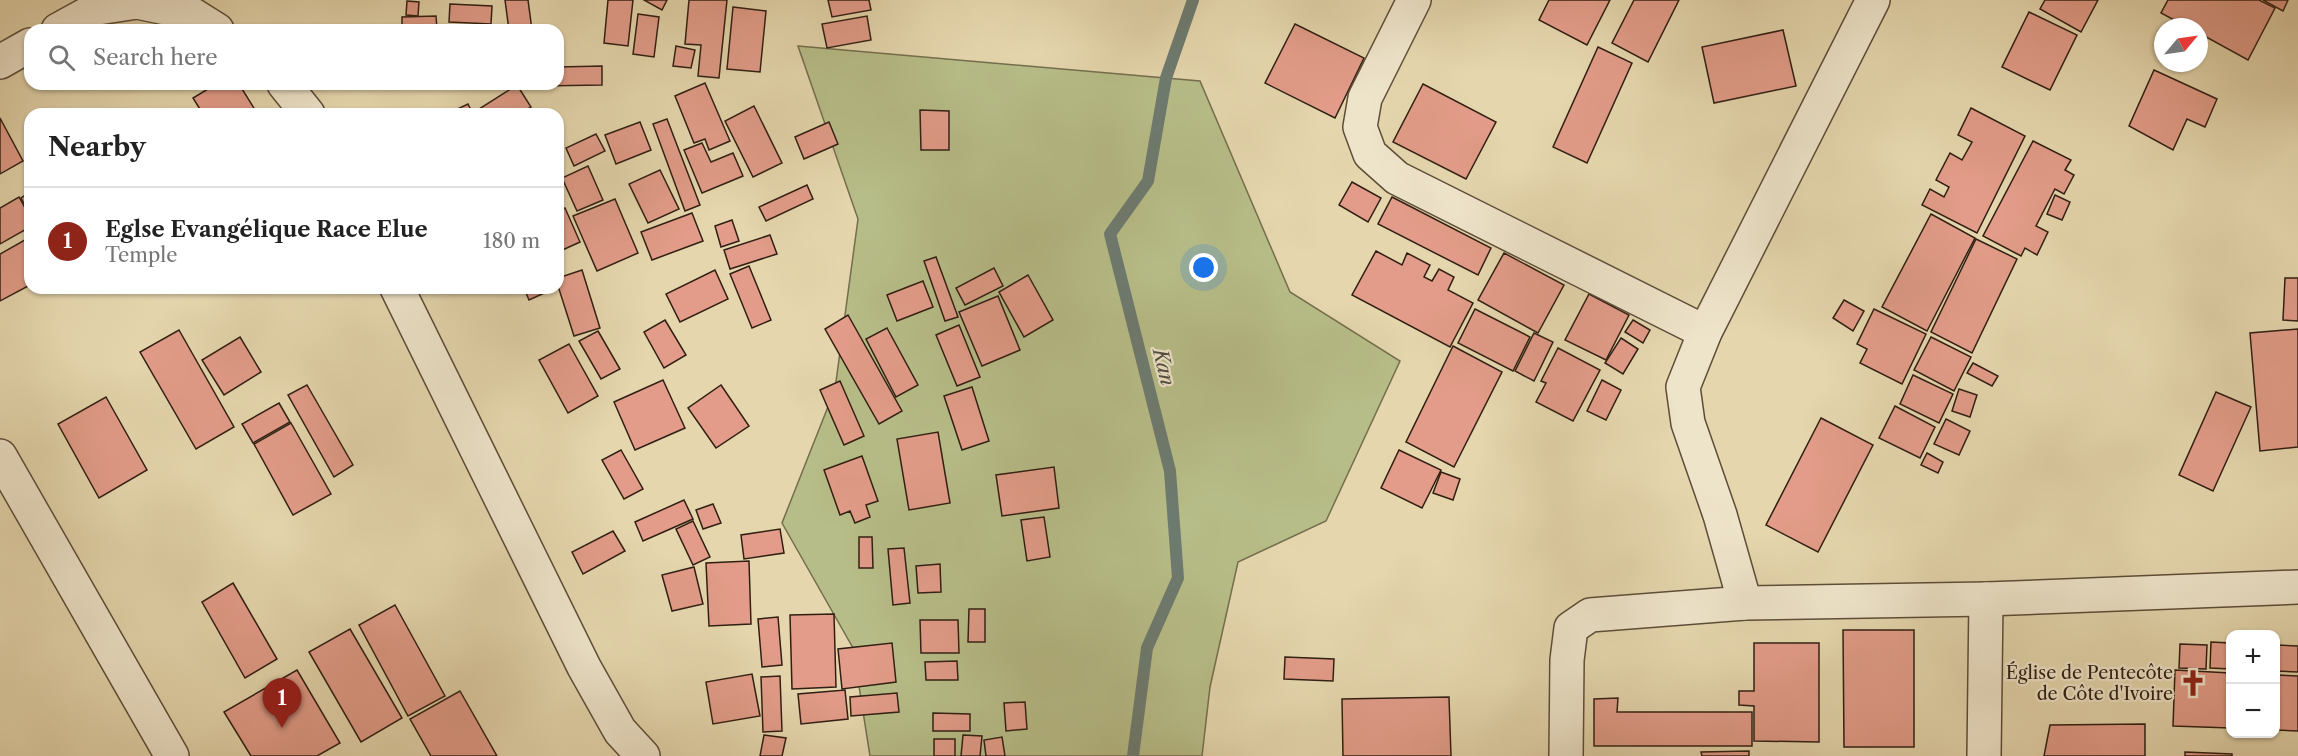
<!DOCTYPE html>
<meta charset="utf-8">
<style>
:root{--surface:#fff;--page:#f2f2f2;--text:#222;--muted:#767676;--line:#e0e0e0;--accent:#8f2418}
body{margin:0;font-family:"Libre Caslon Text",serif;background:var(--page);color:var(--text)}
.controls{position:absolute;right:18px;bottom:18px;display:grid;overflow:hidden;border-radius:12px;box-shadow:0 2px 4px #0004}
.controls button{width:54px;height:54px;display:grid;place-items:center;padding:0;border:0;border-bottom:2px solid var(--line);background:var(--surface);color:var(--text);font:30px sans-serif}
.compass{position:absolute;left:2154px;top:18px;width:54px;height:54px;border-radius:50%;background:var(--surface);box-shadow:0 2px 4px #0004;rotate:61deg}
.you{position:absolute;left:1204px;top:268px;width:21px;height:21px;margin:-15px;border:4px solid #fff;border-radius:50%;background:#1a73e8;box-shadow:0 0 0 9px #1a73e833}
.badge{display:grid;place-items:center;width:39px;height:39px;border-radius:50%;background:var(--accent);color:#fff;font-size:20px;font-weight:700}
.pin{position:absolute;translate:-50% -50px;filter:drop-shadow(0 2px 3px #0008)}
.pin::after{content:'';position:absolute;top:32px;width:21px;height:18px;background:inherit;clip-path:polygon(0 0,100% 0,50% 100%)}
.list{margin:0;padding:0;list-style:none}
h2{display:flex;justify-content:space-between;align-items:center;height:78px;margin:0;padding:0 24px;font-size:26px}
h2 small{font-size:20px;font-weight:400;color:var(--muted)}
.list li{display:grid;grid-template-columns:39px 1fr auto;gap:18px;align-items:center;box-sizing:border-box;height:108px;padding:0 24px;border-top:2px solid var(--line)}
.list b{display:block;font-size:22px;white-space:nowrap}
.list p{margin:0;font-size:20px;white-space:nowrap;color:var(--muted)}
.list em{font-size:20px;font-style:normal;color:var(--muted)}
.icon{flex:none;width:33px;height:33px;fill:none;stroke:currentColor;stroke-width:2;stroke-linecap:round;stroke-linejoin:round}
.map{position:relative;flex:none;width:2298px;height:756px;overflow:hidden}
.search{position:absolute;background:var(--surface);box-shadow:0 2px 4px #0004;left:24px;top:24px;width:540px;height:66px;display:flex;align-items:center;gap:15px;box-sizing:border-box;padding:0 21px;border-radius:18px;color:var(--muted);font-size:22px}
.panel{position:absolute;background:var(--surface);box-shadow:0 2px 4px #0004;left:24px;top:108px;width:540px;height:186px;border-radius:18px}
.map>svg:first-child{display:block}
.green{fill:#b7bd88;stroke:#746e4d;stroke-width:1.5}
.lines{fill:none;stroke-linecap:round;stroke-linejoin:round}
.stream{stroke:#6d7b70;stroke-width:12}
.building{fill:#e29c89;stroke:#301f12;stroke-width:1.5}
.street-casing{stroke:#5d4d39;stroke-width:36}
.street{stroke:#eee4ca;stroke-width:33}
.labels{text-anchor:middle;dominant-baseline:central;stroke-width:4.5;stroke-linejoin:round;paint-order:stroke}
.poi-label{font-size:18px;fill:#301f12;stroke:#eee4ca;text-anchor:end}
.water-label{font-size:20px;font-style:italic;fill:#4f4d41;stroke:#eee4ca}
</style>
<div class="map">
<svg width="2298" height="756" viewBox="0 0 2298 756">
<rect width="100%" height="100%" fill="#e5d6ad"/>
<filter id="stains"><feTurbulence type="fractalNoise" baseFrequency=".00333" numOctaves="4"/><feColorMatrix values="0 0 0 0 .2 0 0 0 0 .09 0 0 0 0 .02 0 0 0 .5 -.17"/></filter>
<radialGradient id="worn" r=".72"><stop offset=".6" stop-color="#630" stop-opacity="0"/><stop offset="1" stop-color="#630" stop-opacity=".3"/></radialGradient>
<polygon class="green" points="798,46 1200,81 1290,292 1400,361 1326,521 1238,562 1210,687 1202,756 870,756 853,648 782,523 835,389 858,219"/>
<g class="lines">
<polyline class="stream" points="1133,756 1147,648 1178,578 1170,471 1110,234 1148,181 1166,78 1193,0"/>
</g>
<g class="building">
<polygon points="505,0 528,0 532,30 509,30"/>
<polygon points="608,0 633,0 628,46 604,43"/>
<polygon points="644,0 667,0 662,10"/>
<polygon points="689,0 727,0 719,78 698,76 701,45 685,44"/>
<polygon points="828,0 869,0 871,10 832,17"/>
<polygon points="1549,0 1610,0 1587,45 1539,20"/>
<polygon points="1634,0 1679,0 1648,62 1612,43"/>
<polygon points="2045,0 2098,0 2081,32 2040,9"/>
<polygon points="2168,0 2259,0 2275,8 2248,60 2199,33 2199,27 2187,27 2161,13"/>
<polygon points="2263,0 2288,0 2283,11"/>
<polygon points="407,1 419,2 418,16 406,15"/>
<polygon points="450,4 492,6 491,24 449,22"/>
<polygon points="733,7 766,11 760,72 727,69"/>
<polygon points="2029,12 2077,35 2050,90 2002,67"/>
<polygon points="638,14 659,17 654,57 633,54"/>
<polygon points="436,16 437,30 402,30 402,17"/>
<polygon points="867,16 871,40 827,48 822,24"/>
<polygon points="1295,24 1364,58 1335,118 1265,83"/>
<polygon points="1783,30 1796,86 1714,103 1702,47"/>
<polygon points="676,46 695,50 691,68 673,66"/>
<polygon points="1598,47 1632,63 1587,163 1553,147"/>
<polygon points="602,66 602,85 540,86 540,84 558,84 558,67"/>
<polygon points="2154,70 2217,99 2205,127 2187,119 2173,150 2129,126"/>
<polygon points="705,83 730,141 709,150 705,139 694,143 675,96"/>
<polygon points="216,84 239,84 257,113 203,114 193,98"/>
<polygon points="1423,84 1496,122 1466,179 1393,142"/>
<polygon points="517,85 531,107 520,114 481,114 479,109"/>
<polygon points="468,104 473,114 447,114"/>
<polygon points="754,106 782,163 753,177 725,121"/>
<polygon points="1971,108 2025,136 1977,233 1922,205 1930,189 1944,197 1949,187 1936,180 1950,153 1962,160 1972,142 1958,135"/>
<polygon points="920,110 949,111 949,150 921,150"/>
<polygon points="0,118 23,161 0,174"/>
<polygon points="667,119 700,205 685,211 653,124"/>
<polygon points="640,122 651,150 616,164 605,135"/>
<polygon points="829,122 838,144 804,159 795,137"/>
<polygon points="596,134 605,151 574,166 566,148"/>
<polygon points="2033,141 2071,160 2065,170 2074,175 2064,194 2055,189 2036,226 2048,232 2037,255 2025,248 2021,256 1983,236"/>
<polygon points="702,143 711,162 733,153 743,176 702,193 684,150"/>
<polygon points="588,166 603,200 577,211 562,178"/>
<polygon points="660,170 679,209 648,223 629,184"/>
<polygon points="1352,182 1381,198 1368,222 1339,205"/>
<polygon points="807,185 813,199 766,221 759,207"/>
<polygon points="30,192 30,214 21,198"/>
<polygon points="2055,195 2070,202 2062,220 2047,214"/>
<polygon points="19,197 30,217 30,227 0,244 0,208"/>
<polygon points="1392,197 1491,248 1478,275 1378,224"/>
<polygon points="615,199 638,253 597,271 573,216"/>
<polygon points="565,208 580,242 558,252 558,211"/>
<polygon points="692,213 703,241 652,260 641,232"/>
<polygon points="1931,214 1975,238 1927,331 1882,307"/>
<polygon points="732,220 739,241 721,247 715,226"/>
<polygon points="770,235 777,254 730,269 724,250"/>
<polygon points="30,237 30,285 0,301 0,254"/>
<polygon points="1976,239 2017,259 1972,353 1931,332"/>
<polygon points="1376,251 1402,265 1407,253 1430,265 1424,277 1432,281 1439,269 1454,277 1448,290 1473,303 1450,347 1352,295"/>
<polygon points="1504,253 1564,285 1538,333 1478,300"/>
<polygon points="936,257 958,317 945,321 924,261"/>
<polygon points="749,266 771,320 752,328 730,274"/>
<polygon points="994,268 1003,286 965,305 956,288"/>
<polygon points="582,270 600,328 574,336 558,286 558,278"/>
<polygon points="715,270 728,299 680,322 666,294"/>
<polygon points="1028,275 1053,320 1024,337 999,292"/>
<polygon points="2285,278 2298,278 2298,321 2283,320"/>
<polygon points="923,281 933,307 897,321 887,295"/>
<polygon points="524,288 551,288 551,290 529,300"/>
<polygon points="1589,294 1629,315 1606,360 1565,340"/>
<polygon points="998,296 1020,350 982,366 959,312"/>
<polygon points="1844,300 1864,311 1853,331 1833,318"/>
<polygon points="1475,309 1530,337 1513,371 1458,343"/>
<polygon points="1874,309 1926,334 1902,384 1860,363 1867,349 1857,344"/>
<polygon points="848,315 902,411 879,424 825,329"/>
<polygon points="665,320 686,355 664,368 644,332"/>
<polygon points="1633,320 1650,330 1643,343 1625,332"/>
<polygon points="959,325 980,377 957,386 936,335"/>
<polygon points="887,328 918,385 896,397 866,339"/>
<polygon points="2298,329 2298,447 2260,451 2250,333"/>
<polygon points="179,330 234,427 196,449 140,352"/>
<polygon points="598,331 620,369 601,379 579,341"/>
<polygon points="1534,333 1553,342 1534,381 1515,371"/>
<polygon points="240,337 261,372 224,395 202,360"/>
<polygon points="1931,337 1971,357 1954,391 1914,370"/>
<polygon points="1621,338 1638,349 1623,374 1605,363"/>
<polygon points="569,344 598,396 568,413 539,360"/>
<polygon points="1453,346 1502,372 1454,467 1406,442"/>
<polygon points="1558,348 1600,370 1573,421 1536,402 1546,383 1541,381"/>
<polygon points="1973,363 1998,376 1992,386 1967,373"/>
<polygon points="1913,375 1953,394 1939,423 1900,404"/>
<polygon points="663,380 685,428 635,450 614,402"/>
<polygon points="1602,380 1621,390 1606,420 1587,411"/>
<polygon points="840,381 864,436 844,445 820,390"/>
<polygon points="307,385 353,465 334,477 288,395"/>
<polygon points="721,385 749,426 716,448 688,408"/>
<polygon points="972,387 989,441 962,450 944,396"/>
<polygon points="1959,389 1977,395 1970,417 1952,411"/>
<polygon points="2216,392 2251,407 2213,491 2179,475"/>
<polygon points="106,397 147,470 99,498 58,424"/>
<polygon points="279,403 290,422 253,443 242,424"/>
<polygon points="1895,406 1935,427 1920,458 1879,438"/>
<polygon points="1821,418 1873,445 1818,552 1766,525"/>
<polygon points="1946,419 1970,431 1959,455 1934,444"/>
<polygon points="291,423 331,494 293,515 254,444"/>
<polygon points="938,432 950,503 909,510 897,439"/>
<polygon points="621,450 643,489 624,499 602,460"/>
<polygon points="1399,450 1441,470 1422,508 1381,488"/>
<polygon points="1927,453 1943,462 1938,473 1921,465"/>
<polygon points="862,456 878,501 866,505 870,517 855,523 850,511 840,515 824,470"/>
<polygon points="1054,467 1059,508 1002,516 996,475"/>
<polygon points="1441,472 1460,479 1453,500 1433,493"/>
<polygon points="684,500 693,519 643,541 635,522"/>
<polygon points="713,504 721,523 703,529 696,510"/>
<polygon points="1044,517 1050,557 1027,561 1021,520"/>
<polygon points="693,521 710,557 693,565 676,529"/>
<polygon points="780,529 784,553 744,559 741,535"/>
<polygon points="613,531 625,551 583,574 572,552"/>
<polygon points="859,537 872,537 873,568 859,568"/>
<polygon points="904,548 910,603 893,605 888,549"/>
<polygon points="749,561 751,624 709,626 706,563"/>
<polygon points="940,564 941,592 918,593 916,566"/>
<polygon points="694,567 703,604 672,611 662,575"/>
<polygon points="233,583 277,659 245,678 202,602"/>
<polygon points="395,605 445,696 408,716 359,625"/>
<polygon points="969,609 985,609 985,642 968,642"/>
<polygon points="834,614 836,687 792,689 790,615"/>
<polygon points="778,617 782,665 762,667 758,619"/>
<polygon points="920,620 958,620 959,653 921,653"/>
<polygon points="350,629 402,718 361,742 309,652"/>
<polygon points="1843,630 1914,630 1914,747 1844,747"/>
<polygon points="2211,642 2230,643 2230,669 2210,668"/>
<polygon points="892,643 896,682 842,689 838,649"/>
<polygon points="1754,643 1819,643 1819,742 1754,741 1754,706 1739,705 1739,691 1754,691"/>
<polygon points="2180,644 2207,645 2206,669 2179,668"/>
<polygon points="2276,645 2298,646 2298,672 2276,671"/>
<polygon points="1285,657 1334,659 1333,681 1284,679"/>
<polygon points="957,661 958,680 926,680 925,662"/>
<polygon points="297,670 340,743 317,756 251,756 224,712"/>
<polygon points="2175,670 2230,673 2230,728 2173,726"/>
<polygon points="752,674 760,716 713,724 706,682"/>
<polygon points="2276,675 2298,676 2298,731 2276,730"/>
<polygon points="780,676 782,731 763,732 761,677"/>
<polygon points="845,690 848,719 801,724 798,694"/>
<polygon points="460,691 497,756 431,756 410,719"/>
<polygon points="897,693 899,712 851,716 850,697"/>
<polygon points="1449,697 1451,756 1343,756 1342,699"/>
<polygon points="1618,698 1617,712 1752,712 1752,746 1594,746 1594,699"/>
<polygon points="1025,702 1027,729 1006,731 1004,703"/>
<polygon points="933,713 970,714 970,731 933,731"/>
<polygon points="2145,724 2145,756 2044,756 2050,725"/>
<polygon points="764,735 786,738 782,756 760,756"/>
<polygon points="963,735 982,736 980,756 961,756"/>
<polygon points="1002,737 1005,756 986,756 984,740"/>
<rect x="934" y="739" width="21" height="17"/>
<polygon points="1749,751 1749,756 1702,756 1701,752"/>
<polygon points="2185,752 2232,754 2232,756 2185,756"/>
</g>
<g class="lines">
<defs>
<g id="street">
<polyline points="1414,0 1365,98 1360,127 1370,154 1397,178 1705,332"/>
<polyline points="58,30 98,8 137,2 190,13 217,30"/>
<polyline points="0,62 30,45"/>
<polyline points="284,84 308,114"/>
<polyline points="397,288 584,667 620,731 643,756"/>
<polyline points="0,456 172,756"/>
<polyline points="1745,603 1720,515 1688,423 1683,387 1705,332 1873,0"/>
<polyline points="1566,756 1567,660 1571,628 1590,615 1745,603 1986,599 2298,587"/>
<polyline points="1984,756 1986,599"/>
</g>
</defs>
<use href="#street" class="street-casing"/>
<use href="#street" class="street"/>
</g>
<defs>
<symbol id="church-bare" viewBox="-9 -9 18 18"><path d="M-1.2-6h2.4v3.5h3.3v2.4h-3.3V6h-2.4V-.1h-3.3v-2.4h3.3Z" fill="#8f2418" stroke="#eee4ca" stroke-width="2.5" paint-order="stroke"/></symbol>
</defs>
<g fill-rule="evenodd">
<use href="#church-bare" x="2174" y="664" width="38" height="38"/>
</g>
<g class="labels">
<g class="poi-label">
<text x="2173" y="673">Église de Pentecôte<tspan x="2173" dy="21">de Côte d'Ivoire</tspan></text>
</g>
<g class="water-label">
<text transform="translate(1164 367) rotate(76)">Kan</text>
</g>
</g>
<rect width="100%" height="100%" filter="url(#stains)"/>
<rect width="100%" height="100%" fill="url(#worn)"/>
</svg>
<div class="controls">
<button>+</button>
<button>−</button>
</div>
<svg class="compass" viewBox="-18 -18 36 36"><path d="M0-13l5 13h-10z" fill="#e53935"/><path d="M0 13l5-13h-10z" fill="#767676"/></svg>
<div class="you"></div>
<div class="pin badge" style="left:282px;top:728px">1</div>
<div class="search"><svg class="icon" aria-label="search" viewBox="0 0 24 24"><circle cx="10" cy="10" r="6"/><path d="M15 15l6 6"/></svg>Search here</div>
<section class="panel">
<h2>Nearby<small></small></h2>
<ul class="list">
<li><span class="badge">1</span><div><b>Eglse Evangélique Race Elue</b><p>Temple</p></div><em>180 m</em></li>
</ul>
</section>
</div>
